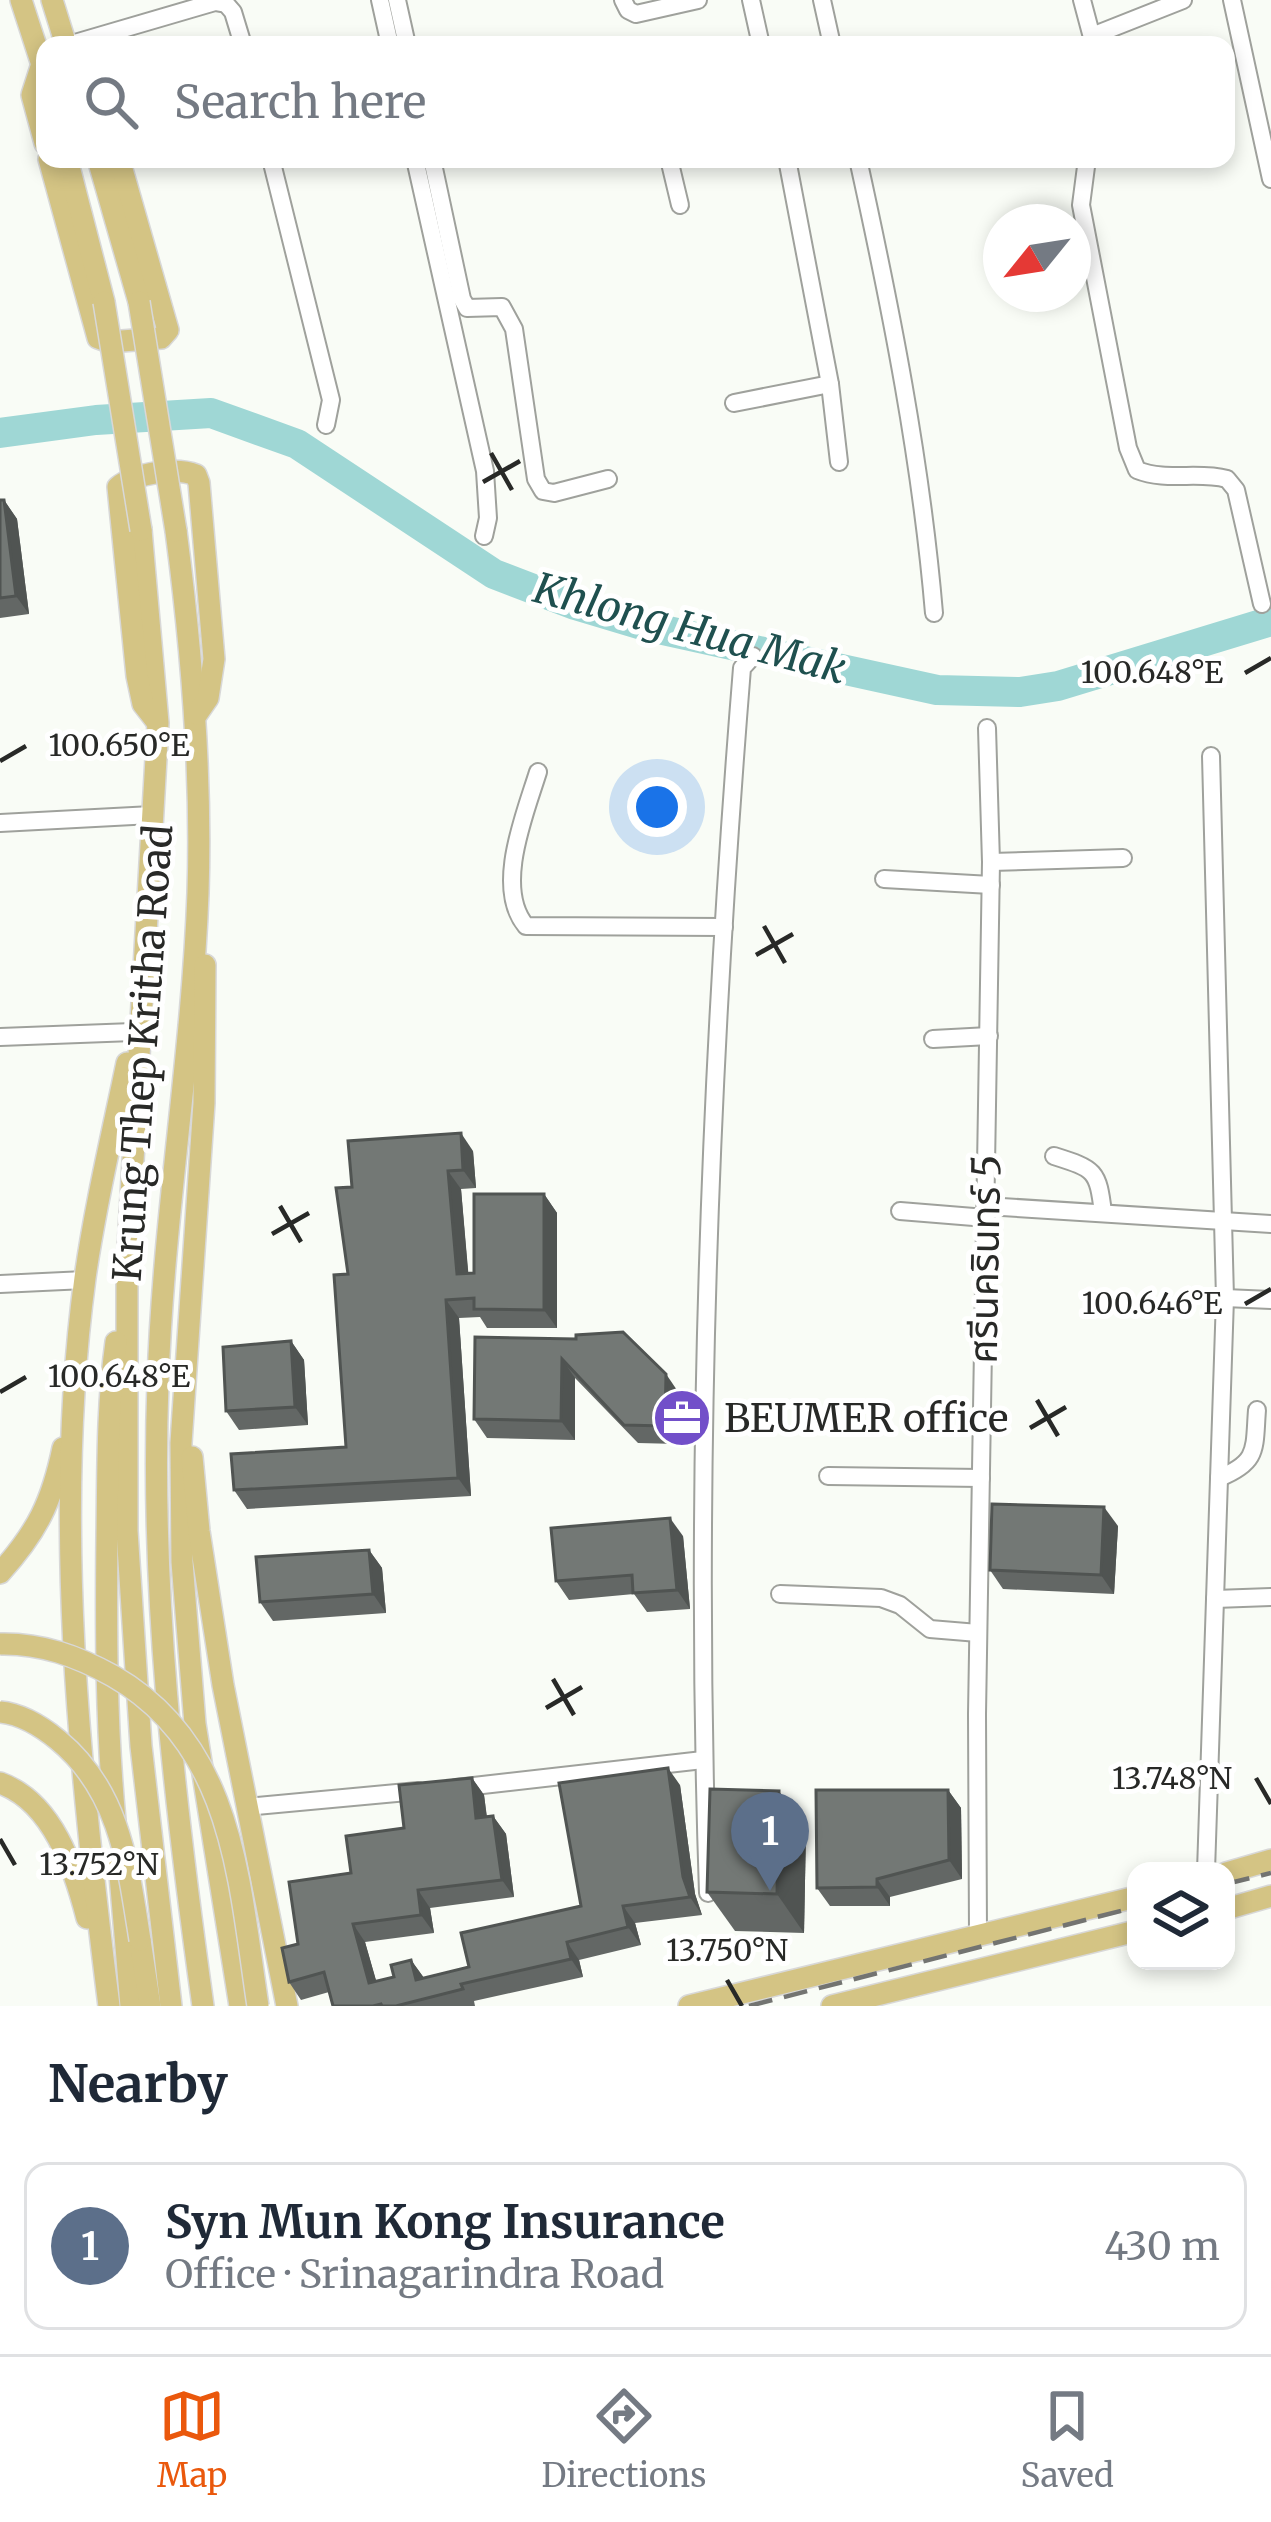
<!DOCTYPE html>
<meta charset="utf-8">
<style>
:root{--surface:#fff;--page:#f2f2f3;--text:#1f2937;--muted:#747a83;--line:#e0e1e3;--accent:#ea580c}
body{margin:0;font-family:Merriweather,"Noto Sans Thai",serif;background:var(--page);color:var(--text)}
.controls{position:absolute;right:36px;bottom:36px;display:grid;overflow:hidden;border-radius:24px;box-shadow:0 6px 18px #0003}
.controls button{width:108px;height:108px;display:grid;place-items:center;padding:0;border:0;border-bottom:3px solid var(--line);background:var(--surface);color:var(--text);font:60px sans-serif}
.compass{position:absolute;left:983px;top:204px;width:108px;height:108px;border-radius:50%;background:var(--surface);box-shadow:0 6px 18px #0003;rotate:240deg}
.you{position:absolute;left:657px;top:807px;width:42px;height:42px;margin:-30px;border:9px solid #fff;border-radius:50%;background:#1a73e8;box-shadow:0 0 0 18px #1a73e833}
.badge{display:grid;place-items:center;width:78px;height:78px;border-radius:50%;background:var(--accent);color:#fff;font-size:39px;font-weight:700}
.pin{position:absolute;translate:-50% -99px;filter:drop-shadow(0 3px 6px #0008)}
.pin::after{content:'';position:absolute;top:63px;width:42px;height:36px;background:inherit;clip-path:polygon(0 0,100% 0,50% 100%)}
.list{margin:0;padding:0;list-style:none}
h2{display:flex;justify-content:space-between;align-items:center;height:156px;margin:0;padding:0 48px;font-size:51px}
h2 small{font-size:39px;font-weight:400;color:var(--muted)}
.list li{display:grid;grid-template-columns:78px 1fr auto;gap:36px;align-items:center;box-sizing:border-box;height:168px;margin:0 24px 24px;padding:0 24px;border:3px solid var(--line);border-radius:24px}
.list b{display:block;font-size:45px;white-space:nowrap}
.list p{margin:0;font-size:39px;white-space:nowrap;color:var(--muted)}
.list em{font-size:39px;font-style:normal;color:var(--muted)}
.icon{flex:none;width:66px;height:66px;fill:none;stroke:currentColor;stroke-width:2;stroke-linecap:round;stroke-linejoin:round}
.map{position:relative;flex:none;width:1271px;height:2006px;overflow:hidden}
.search{position:absolute;background:var(--surface);box-shadow:0 6px 18px #0003;left:36px;right:36px;top:36px;height:132px;display:flex;align-items:center;gap:30px;box-sizing:border-box;padding:0 42px;border-radius:24px;color:var(--muted);font-size:45px}
.sheet{height:348px;background:var(--surface)}
nav{display:flex;justify-content:space-around;align-items:center;box-sizing:border-box;height:168px;border-top:3px solid var(--line);background:var(--surface);font-size:33px;color:var(--muted)}
nav a{display:grid;justify-items:center;gap:6px}
nav .on{color:var(--accent)}
.map>svg:first-child{display:block}
.lines{fill:none;stroke-linecap:round;stroke-linejoin:round}
.river{stroke:#9fd7d5;stroke-width:30}
.minor-casing{stroke:#9fa19c;stroke-width:20}
.major-casing{stroke:#d8d8d8;stroke-width:24}
.minor{stroke:#fff;stroke-width:16}
.major{stroke:#d4c484;stroke-width:21}
.rail{stroke:#737471;stroke-width:4.5;stroke-dasharray:24 12;stroke-linecap:butt}
.major-bridge-casing{stroke:#d8d8d8;stroke-width:24;stroke-linecap:butt}
.major-bridge{stroke:#d4c484;stroke-width:21}
.wall{fill:#636765}
.shaded-wall{fill:#505452}
.building{fill:#737875;stroke:#505452;stroke-width:3}
.ticks{fill:none;stroke:#282927;stroke-width:4.5}
.labels{text-anchor:middle;dominant-baseline:central;stroke-width:10;stroke-linejoin:round;paint-order:stroke}
.street-label{font-size:39px;fill:#282927;stroke:#fff}
.poi-label{font-size:39px;fill:#282927;stroke:#fff;text-anchor:start}
.water-label{font-size:42px;font-style:italic;fill:#1f504f;stroke:#fff}
.ticks-label{font-size:30px;text-anchor:middle;fill:#282927;stroke:#fff;stroke-width:10;stroke-linejoin:round;paint-order:stroke}
</style>
<div class="map">
<svg width="1271" height="2006" viewBox="0 0 1271 2006">
<rect width="100%" height="100%" fill="#f9fcf6"/>
<g class="lines">
<polyline class="river" points="0,433 96,420 211,413 297,444 494,574 575,605 645,626 937,690 1020,692 1058,686 1271,621"/>
<defs>
<g id="minor">
<polyline points="380,0 390,45"/>
<polyline points="397,0 407,45"/>
<polyline points="623,0 628,10 636,14 698,0"/>
<polyline points="751,0 761,45"/>
<polyline points="822,0 832,45"/>
<polyline points="1082,0 1094,45"/>
<polyline points="1232,0 1271,179"/>
<polyline points="1092,36 1183,0"/>
<polyline points="68,45 215,2 226,4 233,12 243,45"/>
<polyline points="271,159 331,400 326,425"/>
<polyline points="415,159 485,471 488,518 484,536"/>
<polyline points="432,159 462,299 467,308 502,307 514,329 536,479 543,491 554,493 608,479"/>
<polyline points="669,159 680,205"/>
<polyline points="787,159 830,384 839,462"/>
<path d="M858 159C891 309 921 460 934 613"/>
<path d="M1087 159 1081 205 1128 448 1137 470C1167 482 1197 471 1227 479L1236 490 1262 604"/>
<polyline points="734,403 830,384"/>
<path d="M538 772C525 814 494 888 526 926L724 927"/>
<polyline points="0,823 152,815"/>
<polyline points="991,862 1123,858"/>
<polyline points="884,879 991,885"/>
<polyline points="0,1037 133,1032"/>
<polyline points="933,1039 989,1036"/>
<path d="M1054 1156C1095 1169 1098 1170 1103 1213"/>
<polyline points="986,1206 1271,1224"/>
<polyline points="900,1211 986,1218"/>
<polyline points="0,1284 85,1280"/>
<polyline points="1225,1298 1271,1300"/>
<polyline points="828,1476 981,1478"/>
<path d="M1219 1478C1259 1462 1254 1449 1257 1410"/>
<polyline points="780,1594 881,1598 900,1605 930,1629 978,1633"/>
<polyline points="1215,1599 1271,1597"/>
<polyline points="456,1788 703,1760"/>
<polyline points="246,1807 418,1791"/>
<polyline points="1206,1871 1225,1298 1211,756"/>
<path d="M708 1893C694 1485 709 1075 742 668L753 656"/>
<polyline points="978,1935 977,1714 991,862 987,728"/>
</g>
<g id="major">
<polyline points="21,0 45,74"/>
<polyline points="52,0 66,45"/>
<polyline points="42,64 32,95 45,143"/>
<polyline points="49,159 98,338 109,342 161,338 168,330 119,159"/>
<polyline points="67,159 104,302"/>
<polyline points="98,159 139,302"/>
<polyline points="141,530 158,723 127,1266 127,1531 141,1746 171,2006"/>
<path d="M176 531C192 652 202 771 198 893 192 1057 163 1218 158 1382 150 1591 174 1799 203 2006"/>
<path d="M157 722 143 704 137 676 118 487C135 473 176 467 196 475L199 483 214 659 208 698 197 714"/>
<polyline points="205,965 204,1103 181,1443 182,1562 195,1724 240,2006"/>
<polyline points="192,1457 199,1531 223,1685 287,2006"/>
<path d="M0 1573C37 1532 52 1502 63 1448"/>
<path d="M0 1783C53 1802 74 1868 87 1918"/>
<path d="M115 1820C106 1725 106 1630 107 1535 108 1470 107 1406 116 1342"/>
<polyline points="119,1863 131,2006"/>
<polyline points="1226,1873 1271,1860"/>
<polyline points="1226,1909 1271,1896"/>
<polyline points="140,1940 150,2006"/>
<path d="M109 2006C79 1770 53 1515 85 1278 95 1206 112 1135 127 1063"/>
<polyline points="689,2006 1136,1897"/>
<polyline points="832,2006 1136,1931"/>
</g>
</defs>
<use href="#minor" class="minor-casing"/>
<use href="#major" class="major-casing"/>
<use href="#minor" class="minor"/>
<use href="#major" class="major"/>
<g class="rail">
<polyline points="1226,1884 1271,1873"/>
<polyline points="749,2006 1136,1907"/>
</g>
<defs>
<g id="major-bridge">
<polyline points="104,302 141,530"/>
<polyline points="139,302 176,531"/>
<path d="M0 1644C41 1643 77 1656 113 1676 234 1745 239 1882 258 2006"/>
<path d="M0 1712C21 1714 41 1726 58 1740 120 1791 128 1865 140 1940"/>
</g>
</defs>
<use href="#major-bridge" class="major-bridge-casing"/>
<use href="#major-bridge" class="major-bridge"/>
</g>
<g class="wall">
<polygon points="0,500 4,500 17,519 29,614 0,618"/>
<polygon points="473,1151 476,1188 461,1189 468,1273 474,1273 544,1194 557,1213 557,1328 487,1328 480,1317 459,1318 471,1496 247,1509 234,1490 346,1447 348,1274 352,1187"/>
<polygon points="475,1337 679,1393 678,1444 638,1443 575,1378 575,1440 487,1438 474,1419"/>
<polygon points="291,1341 304,1360 308,1425 239,1430 226,1411"/>
<polygon points="1118,1526 1114,1594 1003,1589 990,1570"/>
<polygon points="683,1536 690,1609 647,1612 634,1594 569,1600 556,1581"/>
<polygon points="369,1550 382,1568 386,1613 273,1621 260,1602"/>
<polygon points="472,1778 484,1795 487,1817 493,1816 506,1834 514,1897 430,1908 434,1933 365,1942 376,1981 394,1977 411,1960 424,1978 469,1967 581,1906 680,1785 695,1894 702,1915 635,1923 641,1945 579,1960 583,1977 474,2001 475,2006 333,2006 329,1992 301,2000 289,1982 298,1944 351,1873 404,1828"/>
<polygon points="948,1790 961,1808 962,1879 890,1897 890,1906 830,1906 817,1888"/>
<polygon points="806,1830 804,1933 735,1931 707,1892"/>
</g>
<g class="shaded-wall">
<polygon points="4,500 17,519 29,614 16,596"/>
<polygon points="461,1133 473,1151 476,1188 463,1170"/>
<polygon points="448,1171 461,1189 470,1292 457,1274"/>
<polygon points="544,1194 557,1213 557,1328 544,1310"/>
<polygon points="446,1300 459,1318 471,1496 458,1478"/>
<polygon points="291,1341 304,1360 308,1425 295,1407"/>
<polygon points="562,1359 575,1378 575,1440 561,1421"/>
<polygon points="666,1374 679,1393 678,1444 665,1426"/>
<polygon points="1104,1507 1118,1526 1114,1594 1101,1575"/>
<polygon points="670,1518 683,1536 690,1609 677,1590"/>
<polygon points="369,1550 382,1568 386,1613 373,1594"/>
<polygon points="668,1768 680,1785 695,1894 702,1915 690,1897 683,1877"/>
<polygon points="472,1778 484,1795 489,1836 476,1818"/>
<polygon points="948,1790 961,1808 962,1879 949,1860"/>
<polygon points="779,1791 806,1830 804,1933 777,1894"/>
<polygon points="493,1816 506,1834 514,1897 502,1880"/>
<polygon points="877,1879 890,1897 890,1906 877,1887"/>
<polygon points="418,1890 430,1908 434,1933 421,1915"/>
<polygon points="623,1906 635,1923 641,1945 628,1927"/>
<polygon points="353,1924 365,1942 382,2001 369,1983"/>
<polygon points="567,1942 579,1960 583,1977 571,1959"/>
<polygon points="411,1960 424,1978 416,1980"/>
</g>
<g class="building">
<polygon points="0,500 4,500 16,596 0,598"/>
<polygon points="461,1133 463,1170 448,1171 457,1274 474,1273 474,1194 544,1194 544,1310 474,1309 474,1298 446,1300 458,1478 234,1490 231,1454 346,1447 334,1275 348,1274 336,1188 352,1187 348,1141"/>
<polygon points="623,1332 666,1374 665,1426 624,1425 562,1359 561,1421 474,1419 475,1337 576,1339 576,1335"/>
<polygon points="291,1341 295,1407 226,1411 223,1347"/>
<polygon points="992,1504 1104,1507 1101,1575 990,1570"/>
<polygon points="670,1518 677,1590 633,1593 632,1575 556,1581 551,1528"/>
<polygon points="369,1550 373,1594 260,1602 256,1557"/>
<polygon points="668,1768 683,1877 690,1897 623,1906 628,1927 567,1942 571,1959 461,1984 463,1989 396,2006 382,2006 381,2004 373,2006 333,2006 324,1972 289,1982 282,1948 298,1944 289,1882 351,1873 346,1836 404,1828 399,1785 472,1778 476,1818 493,1816 502,1880 418,1890 421,1915 353,1924 369,1983 394,1977 391,1965 411,1960 416,1980 469,1967 461,1933 581,1906 559,1783"/>
<polygon points="710,1789 779,1791 777,1894 707,1892"/>
<polygon points="816,1790 948,1790 949,1860 877,1879 877,1887 817,1888"/>
</g>
<path class="ticks" d="M491 453 512 490M483 482 520 461M1245 673 1271 658M0 761 26 746M764 926 785 963M756 955 793 934M280 1206 301 1242M272 1234 309 1213M1245 1304 1271 1289M0 1392 26 1377M1037 1400 1058 1436M1030 1428 1066 1407M553 1679 574 1715M546 1708 582 1687M1256 1778 1271 1804M0 1839 15 1865M727 1980 742 2006"/>
<defs>
<symbol id="office-disc" viewBox="-11 -11 22 22"><circle r="9.5" fill="#724fc9" stroke="#fff"/><path d="M-6-3h4V-5.5h4V-3h4V5H-6ZM-1-4.5V-3h2v-1.5ZM-6 0V1H6V0Z" fill="#fff"/></symbol>
</defs>
<g fill-rule="evenodd">
<use href="#office-disc" x="649" y="1385" width="66" height="66"/>
</g>
<g class="labels">
<g class="street-label">
<text transform="translate(143 1053) rotate(-86)">Krung Thep Kritha Road</text>
<text transform="translate(985 1259) rotate(-89)">ศรีนครินทร์ 5</text>
</g>
<g class="poi-label">
<text x="724" y="1418">BEUMER office</text>
</g>
<g class="water-label">
<text transform="translate(690 628) rotate(15)">Khlong Hua Mak</text>
</g>
</g>
<g class="ticks-label">
<text x="1152" y="683">100.648°E</text>
<text x="119" y="756">100.650°E</text>
<text x="1152" y="1314">100.646°E</text>
<text x="119" y="1387">100.648°E</text>
<text x="1172" y="1789">13.748°N</text>
<text x="99" y="1875">13.752°N</text>
<text x="727" y="1961">13.750°N</text>
</g>
</svg>
<div class="controls">
<button><svg class="icon" aria-label="layers" viewBox="0 0 24 24"><path d="M12 4l9 5-9 5-9-5zM3 14l9 5 9-5"/></svg></button>
</div>
<svg class="compass" viewBox="-18 -18 36 36"><path d="M0-13l5 13h-10z" fill="#e53935"/><path d="M0 13l5-13h-10z" fill="#747a83"/></svg>
<div class="you"></div>
<div class="pin badge" style="left:770px;top:1891px;background:#5c6f8a">1</div>
<div class="search"><svg class="icon" aria-label="search" viewBox="0 0 24 24"><circle cx="10" cy="10" r="6"/><path d="M15 15l6 6"/></svg>Search here</div>
</div>
<section class="sheet">
<h2>Nearby<small></small></h2>
<ul class="list">
<li><span class="badge" style="background:#5c6f8a">1</span><div><b>Syn Mun Kong Insurance</b><p>Office · Srinagarindra Road</p></div><em>430 m</em></li>
</ul>
</section>
<nav>
<a class="on"><svg class="icon" aria-label="map" viewBox="0 0 24 24"><path d="M3 6l6-2 6 2 6-2v14l-6 2-6-2-6 2zM9 4v14M15 6v14"/></svg>Map</a>
<a><svg class="icon" aria-label="directions" viewBox="0 0 24 24"><path d="M12 3l9 9-9 9-9-9zM9 14v-3h6M13 9l2 2-2 2"/></svg>Directions</a>
<a><svg class="icon" aria-label="saved" viewBox="0 0 24 24"><path d="M7 4h10v16l-5-4-5 4z"/></svg>Saved</a>
</nav>
